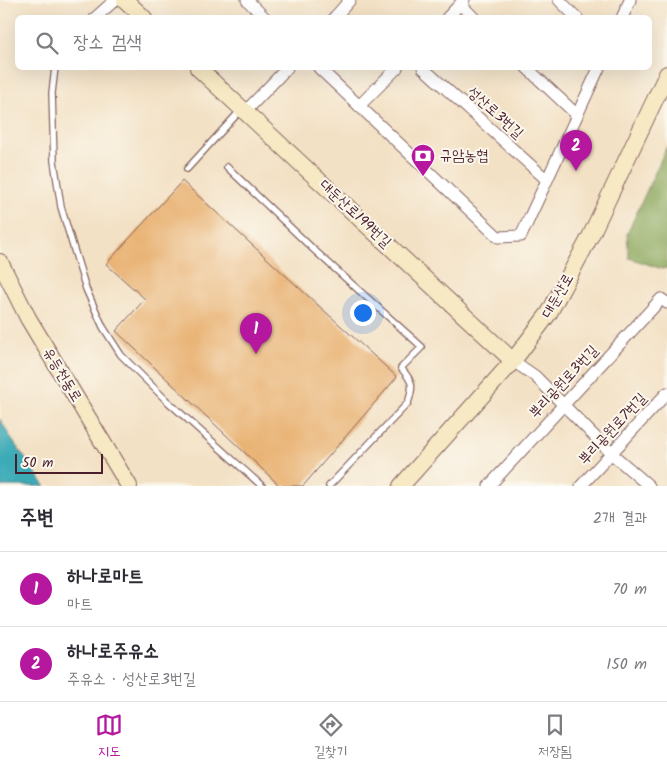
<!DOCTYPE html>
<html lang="ko">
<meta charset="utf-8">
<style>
:root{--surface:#fff;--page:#f7f7f7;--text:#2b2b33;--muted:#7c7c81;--line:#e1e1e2;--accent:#b5179e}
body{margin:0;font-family:Kalam,"Poor Story",sans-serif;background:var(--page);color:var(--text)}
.scale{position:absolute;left:15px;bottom:12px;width:88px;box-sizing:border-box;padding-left:5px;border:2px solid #4a1f2b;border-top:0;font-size:14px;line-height:18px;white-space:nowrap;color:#4a1f2b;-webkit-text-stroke:4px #fbf7ec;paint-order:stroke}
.you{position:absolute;left:362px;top:312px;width:18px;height:18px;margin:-12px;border:4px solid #fff;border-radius:50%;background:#1a73e8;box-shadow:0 0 0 8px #1a73e833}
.badge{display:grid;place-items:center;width:32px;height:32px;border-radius:50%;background:var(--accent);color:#fff;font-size:16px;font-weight:700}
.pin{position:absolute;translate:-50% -41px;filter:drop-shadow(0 1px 2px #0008)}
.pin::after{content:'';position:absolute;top:26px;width:18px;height:15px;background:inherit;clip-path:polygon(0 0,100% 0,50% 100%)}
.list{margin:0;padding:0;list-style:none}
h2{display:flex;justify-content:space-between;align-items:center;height:65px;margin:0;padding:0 20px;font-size:21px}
h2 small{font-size:16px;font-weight:400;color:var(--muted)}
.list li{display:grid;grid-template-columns:32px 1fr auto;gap:15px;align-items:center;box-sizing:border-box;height:75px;padding:0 20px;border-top:1px solid var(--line)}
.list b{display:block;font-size:19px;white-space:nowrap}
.list p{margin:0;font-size:16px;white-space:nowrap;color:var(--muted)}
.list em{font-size:16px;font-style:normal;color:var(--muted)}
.icon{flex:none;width:28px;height:28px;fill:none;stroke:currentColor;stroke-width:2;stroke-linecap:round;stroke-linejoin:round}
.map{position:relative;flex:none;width:667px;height:486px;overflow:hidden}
.search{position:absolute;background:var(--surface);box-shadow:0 5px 20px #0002;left:15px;right:15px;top:15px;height:55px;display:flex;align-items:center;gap:12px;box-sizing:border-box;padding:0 18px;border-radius:8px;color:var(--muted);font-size:19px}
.sheet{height:215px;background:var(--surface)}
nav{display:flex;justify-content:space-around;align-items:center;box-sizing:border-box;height:70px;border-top:1px solid var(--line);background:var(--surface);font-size:14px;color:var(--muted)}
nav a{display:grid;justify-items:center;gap:2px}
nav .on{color:var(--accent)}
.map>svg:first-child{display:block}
.forest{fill:#88a558;stroke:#696242}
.water{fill:#3babb7;stroke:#426571}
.building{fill:#e9b375}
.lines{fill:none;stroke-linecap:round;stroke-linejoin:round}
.service-casing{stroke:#856361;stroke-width:8}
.minor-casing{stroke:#856361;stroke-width:13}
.secondary-casing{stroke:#856361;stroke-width:18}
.service{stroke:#fff;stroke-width:5.5}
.minor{stroke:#fff;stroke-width:11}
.secondary{stroke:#f6e9c3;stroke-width:16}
.labels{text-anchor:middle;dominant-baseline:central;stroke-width:4;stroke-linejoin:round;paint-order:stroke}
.street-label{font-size:15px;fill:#4a1f2b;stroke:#fbf7ec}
.poi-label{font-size:15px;fill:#4a1f2b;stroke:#fbf7ec;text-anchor:start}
</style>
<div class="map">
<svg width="667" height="486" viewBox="0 0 667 486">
<rect width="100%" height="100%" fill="#fbf7ec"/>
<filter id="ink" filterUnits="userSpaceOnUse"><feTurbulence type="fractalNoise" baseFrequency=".02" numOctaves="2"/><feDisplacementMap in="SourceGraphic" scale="10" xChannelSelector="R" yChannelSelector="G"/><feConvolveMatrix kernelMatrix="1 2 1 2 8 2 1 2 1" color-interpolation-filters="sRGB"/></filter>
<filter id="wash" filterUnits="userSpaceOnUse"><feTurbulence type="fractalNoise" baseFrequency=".0096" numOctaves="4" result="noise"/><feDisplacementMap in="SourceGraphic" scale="20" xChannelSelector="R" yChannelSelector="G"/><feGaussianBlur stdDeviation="1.12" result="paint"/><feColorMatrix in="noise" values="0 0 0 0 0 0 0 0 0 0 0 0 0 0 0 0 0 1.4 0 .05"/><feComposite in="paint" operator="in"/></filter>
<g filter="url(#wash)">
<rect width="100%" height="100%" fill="#f3e1c5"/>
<polygon class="forest" points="667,146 667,268 662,269 629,258 627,234"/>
<polygon class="water" points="0,419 12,440 45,486 0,486"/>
<g id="blocks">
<polygon class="building" points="182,181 397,377 303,486 280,486 116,331 145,299 106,264"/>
</g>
</g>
<g filter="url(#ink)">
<use href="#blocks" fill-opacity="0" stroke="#856361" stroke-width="1"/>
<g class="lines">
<defs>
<g id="service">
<polyline points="55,68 52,93 54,161 61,207 86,289 103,327 121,355 166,400 262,486"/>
<path d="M227 167 313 249 422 347 401 368C413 382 414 385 408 403L329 486"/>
<polyline points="187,169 241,110"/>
</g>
<g id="minor">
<polyline points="247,0 265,18"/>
<polyline points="559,0 577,18"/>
<polyline points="460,4 474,18"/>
<polyline points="95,18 115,0"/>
<polyline points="334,18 350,0"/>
<polyline points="447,18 464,0"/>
<polyline points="622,18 630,0"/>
<polyline points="319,68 498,237 521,236 599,68"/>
<polyline points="423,68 547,180"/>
<polyline points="527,68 577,115"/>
<polyline points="359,106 397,68"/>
<polyline points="245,112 287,68"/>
<polyline points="513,361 535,376 611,453 649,486"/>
<polyline points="489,486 661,299 667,303"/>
<polyline points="581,486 667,393"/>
</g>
<g id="secondary">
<polyline points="125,0 144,18"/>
<polyline points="198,68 513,361"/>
<polyline points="0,262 28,318 129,486"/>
<polyline points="401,486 513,361 549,313 590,237 667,74"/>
</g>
</defs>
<use href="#service" class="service-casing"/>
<use href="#minor" class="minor-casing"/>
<use href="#secondary" class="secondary-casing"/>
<use href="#service" class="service"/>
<use href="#minor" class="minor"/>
<use href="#secondary" class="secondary"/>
</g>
</g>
<defs>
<symbol id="bank-pin" viewBox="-11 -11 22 30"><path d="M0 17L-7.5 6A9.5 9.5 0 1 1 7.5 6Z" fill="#b5179e" stroke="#fbf7ec"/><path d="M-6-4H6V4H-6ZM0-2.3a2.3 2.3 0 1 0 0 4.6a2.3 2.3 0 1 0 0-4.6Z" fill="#fff"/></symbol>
</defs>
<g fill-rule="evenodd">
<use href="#bank-pin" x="409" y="142" width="28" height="38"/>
</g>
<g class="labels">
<g class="street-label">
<text transform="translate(495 113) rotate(42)">성산로3번길</text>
<text transform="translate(355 214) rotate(43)">대둔산로199번길</text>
<text transform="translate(558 296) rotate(-60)">대둔산로</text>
<text transform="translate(62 375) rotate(59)">유등천동로</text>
<text transform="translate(564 382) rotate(-47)">뿌리공원로3번길</text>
<text transform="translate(613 429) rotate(-47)">뿌리공원로7번길</text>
</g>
<g class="poi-label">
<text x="440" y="156">규암농협</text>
</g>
</g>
</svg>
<div class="scale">50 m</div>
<div class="you"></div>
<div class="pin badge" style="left:256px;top:354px">1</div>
<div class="pin badge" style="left:576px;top:171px">2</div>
<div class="search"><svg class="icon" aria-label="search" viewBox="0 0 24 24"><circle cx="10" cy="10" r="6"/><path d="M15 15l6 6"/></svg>장소 검색</div>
</div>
<section class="sheet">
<h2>주변<small>2개 결과</small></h2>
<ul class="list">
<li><span class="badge">1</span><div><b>하나로마트</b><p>마트</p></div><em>70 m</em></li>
<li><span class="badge">2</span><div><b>하나로주유소</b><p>주유소 · 성산로3번길</p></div><em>150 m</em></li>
</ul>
</section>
<nav>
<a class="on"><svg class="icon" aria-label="map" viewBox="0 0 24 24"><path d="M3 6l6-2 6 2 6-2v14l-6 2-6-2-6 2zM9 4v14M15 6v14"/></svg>지도</a>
<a><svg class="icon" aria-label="directions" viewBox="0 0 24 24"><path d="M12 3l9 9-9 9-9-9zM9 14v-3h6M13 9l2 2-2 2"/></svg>길찾기</a>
<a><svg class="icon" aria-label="saved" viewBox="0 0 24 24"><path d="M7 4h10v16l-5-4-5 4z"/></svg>저장됨</a>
</nav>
